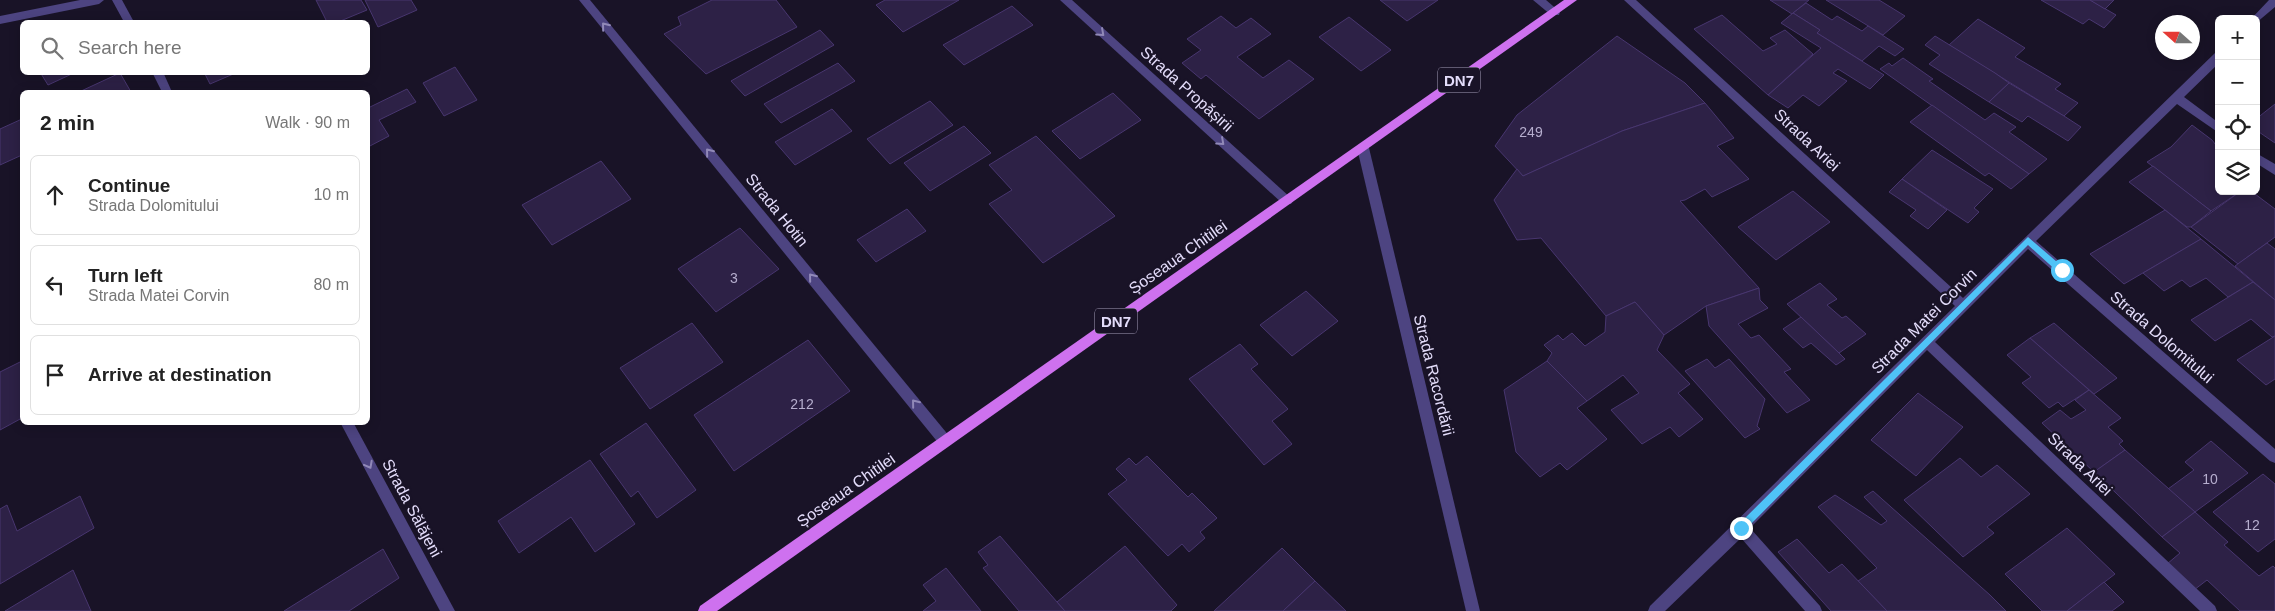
<!DOCTYPE html>
<meta charset="utf-8">
<style>
:root{--surface:#fff;--page:#f6f6f6;--text:#222;--muted:#767676;--line:#e0e0e0}
body{margin:0;font-family:Helvetica,sans-serif;background:var(--page);color:var(--text)}
.controls{position:absolute;right:15px;top:15px;display:grid;overflow:hidden;border-radius:8px;box-shadow:0 2px 12px #0003}
.controls button{width:45px;height:45px;display:grid;place-items:center;padding:0;border:0;border-bottom:1px solid var(--line);background:var(--surface);color:var(--text);font:25px sans-serif}
.compass{position:absolute;left:2155px;top:15px;width:45px;height:45px;border-radius:50%;background:var(--surface);box-shadow:0 2px 12px #0003;rotate:291deg}
.stop{position:absolute;width:15px;height:15px;margin:-11px;border:4px solid #4fc3f7;border-radius:50%;background:#fff}
.stop.end{background:#4fc3f7;border-color:#fff;box-shadow:0 1px 5px #0008}
.list{margin:0;padding:0;list-style:none}
h2{display:flex;justify-content:space-between;align-items:center;height:65px;margin:0;padding:0 20px;font-size:21px}
h2 small{font-size:16px;font-weight:400;color:var(--muted)}
.list li{display:grid;grid-template-columns:32px 1fr auto;gap:15px;align-items:center;box-sizing:border-box;height:80px;margin:0 10px 10px;padding:0 10px;border:1px solid var(--line);border-radius:8px}
.list b{display:block;font-size:19px;white-space:nowrap}
.list p{margin:0;font-size:16px;white-space:nowrap;color:var(--muted)}
.list em{font-size:16px;font-style:normal;color:var(--muted)}
.icon{flex:none;width:28px;height:28px;fill:none;stroke:currentColor;stroke-width:2;stroke-linecap:round;stroke-linejoin:round}
.map{position:relative;flex:none;width:2275px;height:611px;overflow:hidden}
.search{position:absolute;background:var(--surface);box-shadow:0 2px 12px #0003;left:20px;top:20px;width:350px;height:55px;display:flex;align-items:center;gap:12px;box-sizing:border-box;padding:0 18px;border-radius:8px;color:var(--muted);font-size:19px}
.panel{position:absolute;background:var(--surface);box-shadow:0 2px 12px #0003;left:20px;top:90px;width:350px;height:335px;border-radius:8px}
.map>svg:first-child{display:block}
.building{fill:#2d2146;stroke:#48366f}
.lines{fill:none;stroke-linecap:round;stroke-linejoin:round}
.minor{fill:#4d4481;fill-rule:evenodd}
.major{fill:#ce71ef;fill-rule:evenodd}
.oneway{stroke:#9189b8}
.route{fill:#4fc3f7}
.labels{text-anchor:middle;dominant-baseline:central;stroke-width:4.5;stroke-linejoin:round;paint-order:stroke}
.number-label{font-size:14px;fill:#b6aece}
.shield{fill:#191327;stroke:#a7a0bb;stroke-width:1}
.shield-label{font-size:15px;font-weight:bold;fill:#e4ddfb}
.street-label{font-size:16px;fill:#e4ddfb;stroke:#191327}
</style>
<div class="map">
<svg width="2275" height="611" viewBox="0 0 2275 611">
<rect width="100%" height="100%" fill="#191327"/>
<g class="building">
<polygon points="316,0 361,0 367,10 338,22 327,22"/>
<polygon points="365,0 411,0 417,10 378,27"/>
<polygon points="712,0 776,0 797,27 706,74 664,34 681,25 678,17"/>
<polygon points="885,0 959,0 903,32 876,5"/>
<polygon points="1380,0 1438,0 1407,21"/>
<polygon points="1770,0 1809,0 1792,14"/>
<polygon points="1826,0 1879,0 1905,16 1883,35"/>
<polygon points="2041,0 2090,0 2116,15 2104,28 2089,19 2083,24"/>
<polygon points="2090,0 2114,0 2105,9"/>
<polygon points="1806,3 1832,20 1837,16 1862,31 1868,26 1904,49 1895,56 1879,46 1862,61 1817,33 1820,30 1793,13"/>
<polygon points="1012,6 1033,25 964,65 943,45"/>
<polygon points="1793,13 1820,30 1817,33 1884,75 1870,89 1838,69 1833,73 1847,81 1819,106 1803,95 1788,108 1768,95 1821,48 1781,23"/>
<polygon points="1722,15 1763,51 1777,44 1770,38 1785,30 1813,54 1768,95 1694,29"/>
<polygon points="1221,16 1236,28 1251,18 1271,34 1237,57 1263,78 1289,60 1314,79 1259,119 1206,75 1201,79 1182,63 1201,50 1187,39"/>
<polygon points="1349,17 1391,50 1361,71 1319,37"/>
<polygon points="1978,19 2025,48 2015,57 2061,84 2055,89 2078,103 2064,116 1949,45"/>
<polygon points="820,30 834,45 745,96 731,81"/>
<polygon points="1617,36 1685,83 1705,103 1622,131 1523,176 1495,146 1517,115"/>
<polygon points="1935,36 1995,73 2009,83 1989,102 1929,64 1940,55 1925,45"/>
<polygon points="1903,58 1933,79 1929,81 1985,120 1994,113 2016,127 2009,132 2047,159 2029,174 1880,69 1889,63 1892,66"/>
<polygon points="838,63 855,81 781,123 764,104"/>
<polygon points="455,67 477,100 444,116 423,83"/>
<polygon points="40,72 76,72 48,85"/>
<polygon points="204,72 238,72 210,84"/>
<polygon points="120,73 131,92 79,92"/>
<polygon points="2009,83 2064,116 2081,127 2068,141 2028,116 2022,122 1989,102"/>
<polygon points="407,89 416,102 379,120 389,136 368,147 368,108"/>
<polygon points="1113,93 1141,120 1080,159 1052,131"/>
<polygon points="930,101 953,125 890,164 867,139"/>
<polygon points="1705,103 1734,138 1717,146 1749,179 1712,197 1705,189 1685,200 1680,201 1759,288 1706,306 1664,335 1635,302 1606,316 1541,238 1517,240 1494,200 1517,169 1523,176 1622,131"/>
<polygon points="2275,104 2275,143 2256,130 2256,119"/>
<polygon points="1932,105 2029,174 2011,189 1989,173 1985,176 1910,122"/>
<polygon points="832,109 852,131 795,165 775,142"/>
<polygon points="22,119 22,155 0,165 0,129"/>
<polygon points="2192,125 2212,140 2219,149 2219,191 2241,191 2211,211 2147,162 2171,147"/>
<polygon points="964,126 991,153 930,191 904,163"/>
<polygon points="1036,136 1115,216 1043,263 989,204 1012,190 989,165"/>
<polygon points="1932,150 1993,189 1974,208 1979,212 1968,223 1902,179"/>
<polygon points="601,161 631,199 552,245 522,205"/>
<polygon points="2153,166 2211,211 2191,227 2187,227 2129,182"/>
<polygon points="1902,179 1947,210 1928,229 1910,216 1916,210 1889,192"/>
<polygon points="1793,191 1830,222 1776,260 1738,227"/>
<polygon points="2241,191 2251,191 2275,209 2275,237 2238,264 2191,227"/>
<polygon points="907,209 926,231 876,262 857,240"/>
<polygon points="2165,210 2201,239 2124,284 2090,254"/>
<polygon points="740,228 779,269 716,312 678,269"/>
<polygon points="2201,239 2253,282 2228,297 2206,278 2190,287 2182,280 2164,291 2143,273"/>
<polygon points="2267,243 2275,249 2275,300 2235,266"/>
<polygon points="2253,282 2275,300 2275,336 2272,337 2251,319 2215,341 2191,320"/>
<polygon points="1820,283 1837,299 1827,305 1842,318 1846,316 1866,334 1839,353 1787,304"/>
<polygon points="1759,288 1760,300 1768,308 1738,324 1751,338 1759,335 1791,369 1784,372 1810,400 1787,413 1709,326 1706,306"/>
<polygon points="1306,291 1338,321 1292,356 1260,325"/>
<polygon points="1635,302 1664,335 1657,350 1690,384 1678,393 1703,419 1679,437 1670,427 1642,444 1611,410 1639,393 1623,375 1587,401 1547,361 1552,353 1544,345 1558,335 1563,340 1572,333 1585,346 1605,332 1606,316"/>
<polygon points="1801,317 1839,353 1845,359 1836,365 1811,343 1803,348 1783,329"/>
<polygon points="692,323 723,362 650,409 620,368"/>
<polygon points="2054,323 2117,378 2094,394 2030,338"/>
<polygon points="2275,336 2275,379 2266,385 2237,360"/>
<polygon points="2030,338 2089,390 2063,407 2058,402 2049,408 2022,383 2031,377 2007,355"/>
<polygon points="808,340 850,391 734,471 694,415"/>
<polygon points="1240,344 1258,364 1251,369 1288,409 1272,421 1292,444 1264,465 1189,379"/>
<polygon points="1707,359 1715,368 1729,359 1765,399 1757,426 1760,429 1745,438 1685,371"/>
<polygon points="22,361 22,418 0,430 0,372"/>
<polygon points="1547,361 1587,401 1577,408 1607,439 1567,470 1560,463 1540,477 1516,452 1504,390"/>
<polygon points="2089,390 2121,418 2108,427 2123,441 2119,444 2125,450 2094,472 2042,423 2060,410 2071,419 2086,410 2075,400"/>
<polygon points="1918,393 1963,427 1916,476 1871,440"/>
<polygon points="646,423 696,490 657,518 638,491 631,497 600,454"/>
<polygon points="2211,441 2248,473 2195,512 2168,489 2194,470 2185,462"/>
<polygon points="2125,450 2195,512 2162,537 2094,472"/>
<polygon points="1147,456 1188,497 1192,493 1217,518 1200,532 1205,538 1189,552 1182,544 1168,556 1108,494 1127,480 1116,469 1129,458 1136,465"/>
<polygon points="1960,458 1981,477 1997,465 2030,494 1987,527 1994,533 1963,557 1904,500"/>
<polygon points="590,460 635,524 595,552 571,517 519,553 498,521"/>
<polygon points="2263,474 2275,484 2275,539 2258,552 2213,512"/>
<polygon points="1873,491 1990,595 2006,611 1887,611 1858,581 1877,568 1818,507 1835,495 1881,525 1887,521 1864,497"/>
<polygon points="80,496 94,528 0,584 0,509 7,505 17,531"/>
<polygon points="2195,512 2228,542 2224,545 2259,576 2273,566 2275,568 2275,611 2240,611 2207,580 2194,590 2167,564 2180,553 2162,537"/>
<polygon points="2067,528 2115,574 2067,611 2042,611 2005,574"/>
<polygon points="1000,536 1057,602 1065,611 1019,611 983,568 988,565 978,552"/>
<polygon points="1797,539 1829,573 1842,564 1887,611 1831,611 1778,552"/>
<polygon points="1125,546 1177,605 1171,611 1065,611 1057,602"/>
<polygon points="1282,548 1315,581 1283,611 1214,611"/>
<polygon points="383,549 399,578 349,611 284,611"/>
<polygon points="946,568 981,611 923,611 936,601 923,585"/>
<polygon points="73,570 91,611 5,611"/>
<polygon points="1315,581 1346,611 1283,611"/>
<polygon points="2104,582 2124,602 2112,611 2067,611"/>
</g>
<g class="lines">
<g class="minor">
<polygon points="80,0 104,0 99,4 0,24 0,16"/>
<polygon points="112,0 122,0 134,22 124,22"/>
<polygon points="579,0 590,0 950,437 952,441 950,445 945,447 940,445"/>
<polygon points="1060,0 1072,0 1291,198 1293,201 1291,204 1283,204"/>
<polygon points="1533,0 1546,0 1560,12 1559,15 1551,15"/>
<polygon points="1624,0 1636,0 1963,298 2215,53 2219,52 2219,63 2184,97 2219,123 2219,133 2177,104 2036,241 2275,449 2275,463 2270,461 2028,249 1935,342 2215,606 2217,611 2200,611 1927,350 1750,528 1820,606 1822,611 1805,611 1741,538 1665,611 1648,611 1650,606 1955,306"/>
<polygon points="2269,0 2275,0 2275,7 2256,23 2256,19 2251,19"/>
<polygon points="152,72 163,72 172,92 162,92"/>
<polygon points="1363,143 1369,148 1480,611 1466,611 1357,148"/>
<polygon points="2256,153 2275,164 2275,175 2256,163"/>
<polygon points="340,422 353,422 455,611 440,611"/>
</g>
<polygon class="major" points="1564,0 1577,0 717,611 698,611 700,606"/>
</g>
<defs><path id="oneway-chevron" d="M-2-3.5L2.5 0L-2 3.5" fill="none" stroke-width="1.6" stroke-linecap="round" stroke-linejoin="round" transform="scale(1.25)"/></defs>
<g class="oneway">
<use href="#oneway-chevron" transform="translate(605 26) rotate(-129)"/>
<use href="#oneway-chevron" transform="translate(1101 33) rotate(42)"/>
<use href="#oneway-chevron" transform="translate(1221 142) rotate(42)"/>
<use href="#oneway-chevron" transform="translate(709 152) rotate(-129)"/>
<use href="#oneway-chevron" transform="translate(812 277) rotate(-129)"/>
<use href="#oneway-chevron" transform="translate(915 403) rotate(-129)"/>
<use href="#oneway-chevron" transform="translate(369 465) rotate(62)"/>
</g>
<polygon class="route" points="2028,237 2064,268 2064,273 2059,273 2028,245 1744,531 1738,531 1738,525"/>
<g class="labels">
<g class="number-label">
<text x="1531" y="132">249</text>
<text x="734" y="278">3</text>
<text x="802" y="404">212</text>
<text x="2210" y="479">10</text>
<text x="2252" y="525">12</text>
</g>
<g class="shield">
<rect x="1438" y="67.5" width="42" height="25" rx="4"/>
<rect x="1095" y="308.5" width="42" height="25" rx="4"/>
</g>
<g class="shield-label">
<text x="1459" y="80">DN7</text>
<text x="1116" y="321">DN7</text>
</g>
<g class="street-label">
<text transform="translate(1187 89) rotate(42)">Strada Propășirii</text>
<text transform="translate(1807 140) rotate(43)">Strada Ariei</text>
<text transform="translate(777 210) rotate(51)">Strada Hotin</text>
<text transform="translate(1178 257) rotate(-35)">Șoseaua Chitilei</text>
<text transform="translate(1924 321) rotate(-45)">Strada Matei Corvin</text>
<text transform="translate(2162 337) rotate(41)">Strada Dolomitului</text>
<text transform="translate(1434 375) rotate(76)">Strada Racordării</text>
<text transform="translate(2080 464) rotate(44)">Strada Ariei</text>
<text transform="translate(846 490) rotate(-35)">Șoseaua Chitilei</text>
<text transform="translate(412 508) rotate(62)">Strada Sălăjeni</text>
</g>
</g>
</svg>
<div class="controls">
<button>+</button>
<button>−</button>
<button><svg class="icon" aria-label="locate" viewBox="0 0 24 24"><circle cx="12" cy="12" r="6"/><path d="M12 2v4M12 18v4M2 12h4M18 12h4"/></svg></button>
<button><svg class="icon" aria-label="layers" viewBox="0 0 24 24"><path d="M12 4l9 5-9 5-9-5zM3 14l9 5 9-5"/></svg></button>
</div>
<svg class="compass" viewBox="-18 -18 36 36"><path d="M0-13l5 13h-10z" fill="#e53935"/><path d="M0 13l5-13h-10z" fill="#767676"/></svg>
<div class="stop" style="left:2062px;top:270px"></div>
<div class="stop end" style="left:1741px;top:528px"></div>
<div class="search"><svg class="icon" aria-label="search" viewBox="0 0 24 24"><circle cx="10" cy="10" r="6"/><path d="M15 15l6 6"/></svg>Search here</div>
<section class="panel">
<h2>2 min<small>Walk · 90 m</small></h2>
<ul class="list">
<li><svg class="icon" aria-label="ahead" viewBox="0 0 24 24"><path d="M12 20V5M6 11l6-6 6 6"/></svg><div><b>Continue</b><p>Strada Dolomitului</p></div><em>10 m</em></li>
<li><svg class="icon" aria-label="left" viewBox="0 0 24 24"><path d="M17 20v-9H6M10 6l-5 5 5 5"/></svg><div><b>Turn left</b><p>Strada Matei Corvin</p></div><em>80 m</em></li>
<li><svg class="icon" aria-label="arrive" viewBox="0 0 24 24"><path d="M6 21V4h12l-3 4 3 4H6"/></svg><div><b>Arrive at destination</b></div></li>
</ul>
</section>
</div>
